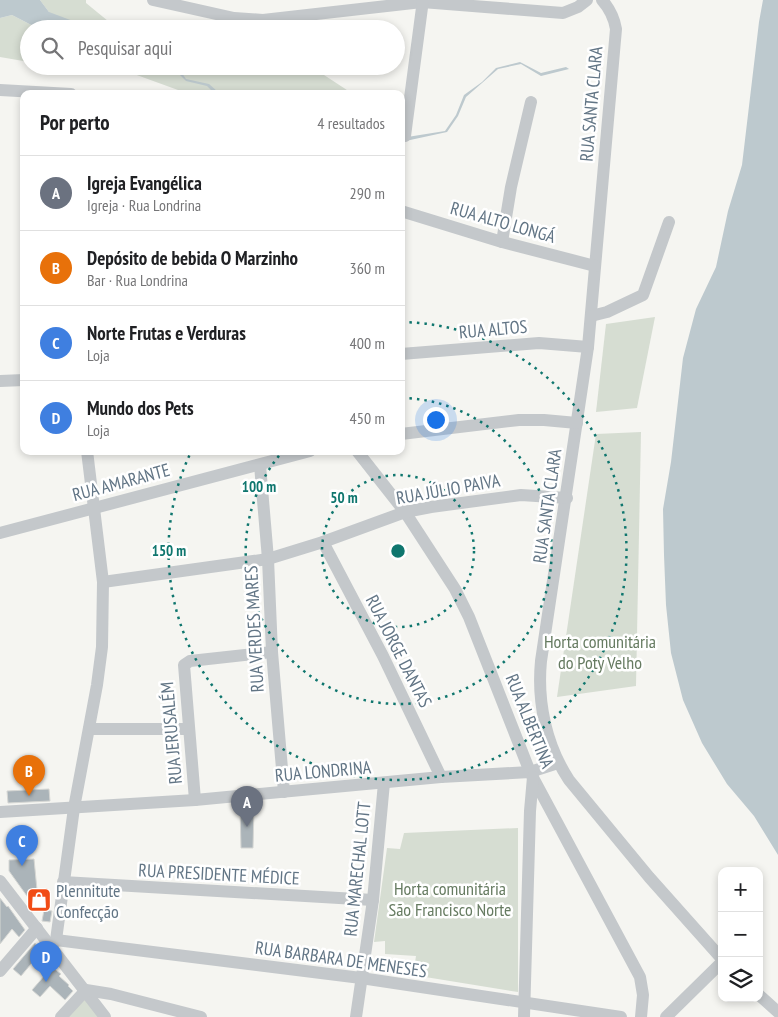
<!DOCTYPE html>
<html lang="pt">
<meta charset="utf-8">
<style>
:root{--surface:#fff;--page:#f6f6f6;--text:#202124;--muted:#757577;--line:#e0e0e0;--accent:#ea580c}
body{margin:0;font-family:"PT Sans Narrow",sans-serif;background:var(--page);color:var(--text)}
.controls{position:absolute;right:15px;bottom:15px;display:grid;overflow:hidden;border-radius:10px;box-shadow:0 2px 8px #0003}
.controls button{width:45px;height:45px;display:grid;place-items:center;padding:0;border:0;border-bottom:1px solid var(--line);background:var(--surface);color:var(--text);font:25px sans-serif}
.you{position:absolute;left:435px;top:419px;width:18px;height:18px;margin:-12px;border:4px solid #fff;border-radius:50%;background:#1a73e8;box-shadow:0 0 0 8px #1a73e833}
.badge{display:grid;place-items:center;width:32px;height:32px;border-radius:50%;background:var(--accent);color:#fff;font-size:16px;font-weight:700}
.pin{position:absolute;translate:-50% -41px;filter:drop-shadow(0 1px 2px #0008)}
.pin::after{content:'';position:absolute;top:26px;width:18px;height:15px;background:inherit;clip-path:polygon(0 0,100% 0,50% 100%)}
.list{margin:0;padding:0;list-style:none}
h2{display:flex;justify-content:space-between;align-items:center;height:65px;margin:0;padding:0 20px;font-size:21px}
h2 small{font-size:16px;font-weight:400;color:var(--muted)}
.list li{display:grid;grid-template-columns:32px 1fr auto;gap:15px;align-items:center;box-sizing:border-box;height:75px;padding:0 20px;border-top:1px solid var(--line)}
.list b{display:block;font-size:19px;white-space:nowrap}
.list p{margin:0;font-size:16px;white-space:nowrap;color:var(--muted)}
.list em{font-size:16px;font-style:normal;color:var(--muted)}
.icon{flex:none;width:28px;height:28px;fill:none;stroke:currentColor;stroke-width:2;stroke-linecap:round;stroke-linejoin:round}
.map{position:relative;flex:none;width:778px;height:1017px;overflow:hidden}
.search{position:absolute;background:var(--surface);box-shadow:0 2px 8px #0003;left:20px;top:20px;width:385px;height:55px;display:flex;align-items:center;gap:12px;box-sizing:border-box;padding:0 18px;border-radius:28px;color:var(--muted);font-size:19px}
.panel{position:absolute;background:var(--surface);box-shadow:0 2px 8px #0003;left:20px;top:90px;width:385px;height:365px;border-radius:10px}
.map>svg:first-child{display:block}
.green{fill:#d6ddd2}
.water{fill:#bdc9ce}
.building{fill:#abb4b9;stroke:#d6d7d4}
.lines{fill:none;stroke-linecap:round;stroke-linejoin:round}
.minor{stroke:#c4c8cb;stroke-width:12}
.ring{fill:none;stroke:#0f766e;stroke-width:2.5;stroke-dasharray:2.5 5}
.labels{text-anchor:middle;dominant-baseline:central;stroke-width:5;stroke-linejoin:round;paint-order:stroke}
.street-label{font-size:18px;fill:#627585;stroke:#fff}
.park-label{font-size:18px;fill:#667b61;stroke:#fff}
.poi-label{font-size:18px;fill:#627585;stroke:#fff;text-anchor:start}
.centre{fill:#0f766e;stroke:#fff;stroke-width:2.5}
.ring-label{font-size:15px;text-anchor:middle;font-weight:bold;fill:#0f766e;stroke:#fff;stroke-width:5;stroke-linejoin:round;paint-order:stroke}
</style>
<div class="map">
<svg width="778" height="1017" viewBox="0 0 778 1017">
<rect width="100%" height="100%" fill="#f5f5f1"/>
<g class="green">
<polygon points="40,0 86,0 86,3 108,21 157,29 40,29 49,12"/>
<polygon points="12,15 39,29 29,29 29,62 0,57 0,18"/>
<polygon points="112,66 322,66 324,75 350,92 350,94 189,94"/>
<polygon points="655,317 637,408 596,412 606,324"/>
<polygon points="641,432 636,686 557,697 596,434"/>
<polygon points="518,828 518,992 413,975 416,956 385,954 385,941 374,942 387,848 400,849 404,833"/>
<polygon points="87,993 105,1017 66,1017"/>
</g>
<g class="water">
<polygon points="0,0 40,0 49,12 81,24 88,29 39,29 12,15 0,18"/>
<polygon points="763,0 778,0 778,855 754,816 727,784 702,743 683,700 671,653 666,605 664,555 663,509 671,462 683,358 696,309 716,267 728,211 742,165 759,22"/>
<polygon points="520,62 541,73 566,67 569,69 541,76 521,64 498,69 466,97 458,116 447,132 401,142 401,138 445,131 456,115 464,95 482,82 496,68"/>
<path d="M160 66C173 66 180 69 186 79L209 84 218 92 226 94H215L207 86 186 81 178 73Z"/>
</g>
<g class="building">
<polygon points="49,789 50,801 8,803 7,791"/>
<polygon points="254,805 253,848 241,848 240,806"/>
<polygon points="34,859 37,890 47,893 43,909 31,906 32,903 9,871 9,860"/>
<polygon points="0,898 7,907 8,906 25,930 19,937 12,929 0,944"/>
<polygon points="44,910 52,911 50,922 42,921"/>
<polygon points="35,943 41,952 21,976 13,969"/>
<polygon points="52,967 61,974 59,976 69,985 68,986 73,991 65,1000 50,986 40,997 32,990"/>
</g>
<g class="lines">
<g class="minor">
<polyline points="153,0 234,18 263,20 422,2 563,13 578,7 587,0"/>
<path d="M602 0C610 9 614 17 616 29L588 347 541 661C537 702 546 745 569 780L649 877 722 959"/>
<polyline points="0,90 71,94"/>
<polyline points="405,136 423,0"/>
<polyline points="401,211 502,242 595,266"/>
<polyline points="502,242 511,187 531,102"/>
<polyline points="591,316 607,312 643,295 669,222"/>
<polyline points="401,354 539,343 588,347"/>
<polyline points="0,381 24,380"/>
<polyline points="401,434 519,420 544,420 577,423"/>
<polyline points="357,451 405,512 455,589 469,617 530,772 640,977 643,995 641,1017"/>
<polyline points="260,465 268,559 272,652 284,792"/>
<polyline points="0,533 310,451"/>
<polyline points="323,542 383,656 441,777"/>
<polyline points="103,582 268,559 323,542 405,512 431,507 521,495 567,498"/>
<polyline points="89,729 189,729"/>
<polyline points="195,800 184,665 190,661 272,652"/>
<polyline points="0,812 195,800 441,777 530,772 558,763"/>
<polyline points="0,881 105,1017"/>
<polyline points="63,882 373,900"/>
<polyline points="56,940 361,978 621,1017"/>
<polyline points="51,948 56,940 74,808 97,685 102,647 103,582 87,451"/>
<polyline points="0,971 37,928"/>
<polyline points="759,995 778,1012"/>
<polyline points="61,1017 86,990 111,994 201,1017"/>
<polyline points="356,1017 373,900 384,783"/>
<polyline points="524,1017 530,811 533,777"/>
<polyline points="666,1017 722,962"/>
</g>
</g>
<g class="ring">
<circle cx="398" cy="551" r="76"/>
<path d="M402 398A153 153 0 1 1 282 452"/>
<path d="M402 322A229 229 0 1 1 191 452"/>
</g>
<defs>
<symbol id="shop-square" viewBox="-11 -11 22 22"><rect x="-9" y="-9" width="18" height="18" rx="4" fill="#f14c16" stroke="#fff"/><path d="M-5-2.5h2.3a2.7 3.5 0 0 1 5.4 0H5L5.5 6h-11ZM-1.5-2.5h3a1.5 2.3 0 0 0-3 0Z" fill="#fff"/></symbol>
</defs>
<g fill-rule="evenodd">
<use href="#shop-square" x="25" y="886" width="28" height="28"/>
</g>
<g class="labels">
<g class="street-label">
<text transform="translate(591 104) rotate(-85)">RUA SANTA CLARA</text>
<text transform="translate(503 222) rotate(16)">RUA ALTO LONGÁ</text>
<text transform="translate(493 329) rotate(-5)">RUA ALTOS</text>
<text transform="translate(121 482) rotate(-15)">RUA AMARANTE</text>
<text transform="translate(448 489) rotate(-10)">RUA JÚLIO PAIVA</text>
<text transform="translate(547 506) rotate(-82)">RUA SANTA CLARA</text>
<text transform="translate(254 629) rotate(-93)">RUA VERDES MARES</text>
<text transform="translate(399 651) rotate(63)">RUA JORGE DANTAS</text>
<text transform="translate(530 721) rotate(68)">RUA ALBERTINA</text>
<text transform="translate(171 733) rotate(-95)">RUA JERUSALÉM</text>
<text transform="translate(323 771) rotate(-5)">RUA LONDRINA</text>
<text transform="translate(357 869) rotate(-84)">RUA MARECHAL LOTT</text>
<text transform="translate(219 874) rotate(3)">RUA PRESIDENTE MÉDICE</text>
<text transform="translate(341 959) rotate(8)">RUA BARBARA DE MENESES</text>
</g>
<g class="park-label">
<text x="600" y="641">Horta comunitária<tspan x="600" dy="21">do Poty Velho</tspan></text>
<text x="450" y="888">Horta comunitária<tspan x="450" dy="21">São Francisco Norte</tspan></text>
</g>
<g class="poi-label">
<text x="56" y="890">Plennitute<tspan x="56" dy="21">Confecção</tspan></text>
</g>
</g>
<circle cx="398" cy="551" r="8" class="centre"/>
<g class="ring-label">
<text x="259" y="492">100 m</text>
<text x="344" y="503">50 m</text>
<text x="169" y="556">150 m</text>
</g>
</svg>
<div class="controls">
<button>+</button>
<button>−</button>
<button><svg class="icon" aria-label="layers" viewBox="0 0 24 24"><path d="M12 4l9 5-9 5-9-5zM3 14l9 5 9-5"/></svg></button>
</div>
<div class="you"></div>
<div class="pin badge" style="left:247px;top:827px;background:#6b7280">A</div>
<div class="pin badge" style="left:29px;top:796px;background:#e8710a">B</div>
<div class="pin badge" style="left:22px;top:866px;background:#3f7fe0">C</div>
<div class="pin badge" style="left:46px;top:982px;background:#3f7fe0">D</div>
<div class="search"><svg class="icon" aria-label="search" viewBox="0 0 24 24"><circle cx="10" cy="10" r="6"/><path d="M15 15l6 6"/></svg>Pesquisar aqui</div>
<section class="panel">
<h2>Por perto<small>4 resultados</small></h2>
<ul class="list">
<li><span class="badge" style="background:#6b7280">A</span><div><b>Igreja Evangélica</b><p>Igreja · Rua Londrina</p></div><em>290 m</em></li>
<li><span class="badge" style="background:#e8710a">B</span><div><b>Depósito de bebida O Marzinho</b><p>Bar · Rua Londrina</p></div><em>360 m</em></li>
<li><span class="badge" style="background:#3f7fe0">C</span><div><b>Norte Frutas e Verduras</b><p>Loja</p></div><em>400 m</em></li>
<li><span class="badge" style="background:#3f7fe0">D</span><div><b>Mundo dos Pets</b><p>Loja</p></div><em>450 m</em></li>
</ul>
</section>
</div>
